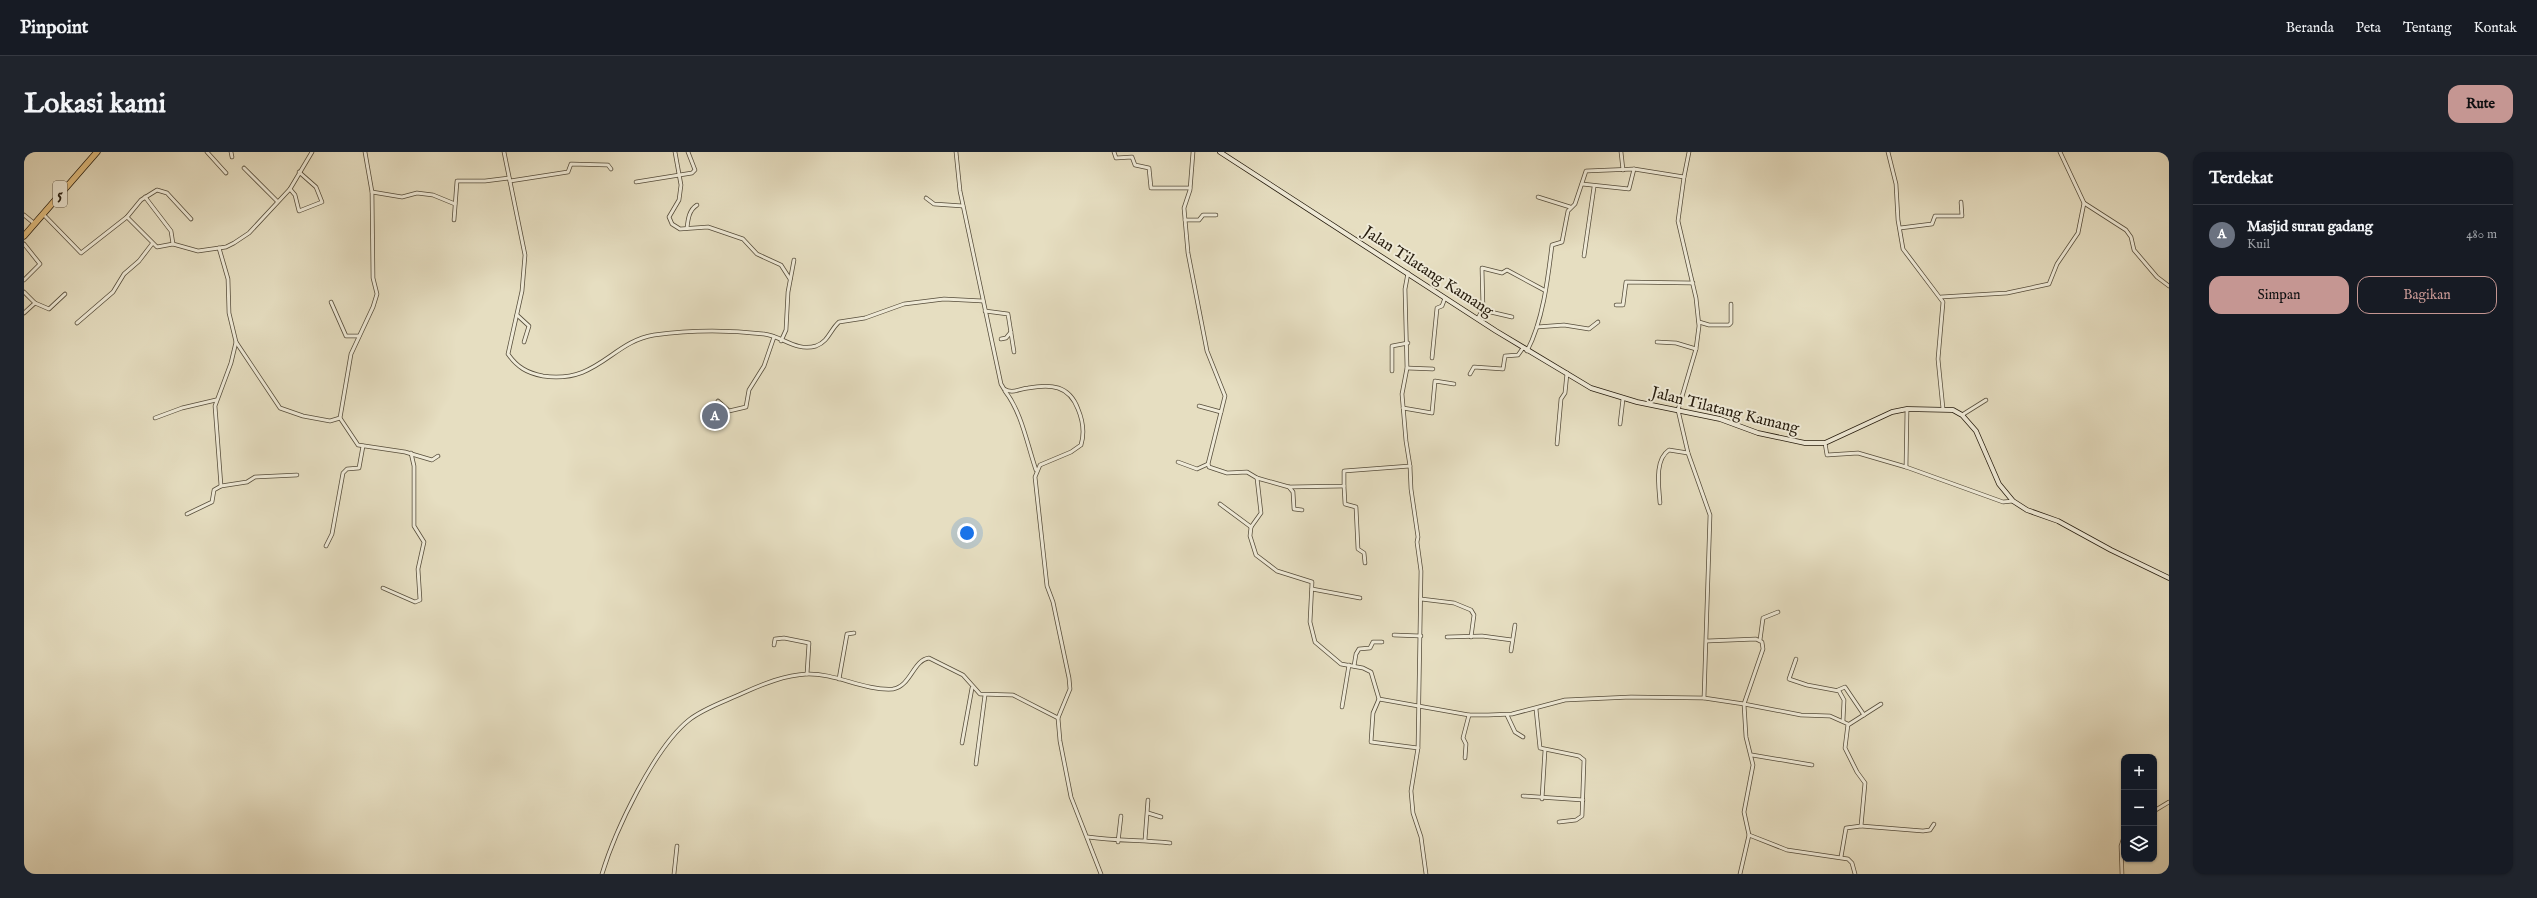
<!DOCTYPE html>
<html lang="id">
<meta charset="utf-8">
<style>
:root{--surface:#171b24;--page:#20242c;--text:#f1f3f6;--muted:#9ea1a6;--line:#363941;--accent:#c59692}
body{margin:0;font-family:"IM FELL English",serif;background:var(--page);color:var(--text)}
.controls{position:absolute;right:12px;bottom:12px;display:grid;overflow:hidden;border-radius:8px;box-shadow:0 1px 3px #0004}
.controls button{width:36px;height:36px;display:grid;place-items:center;padding:0;border:0;border-bottom:1px solid var(--line);background:var(--surface);color:var(--text);font:20px sans-serif}
.you{position:absolute;left:943px;top:381px;width:14px;height:14px;margin:-10px;border:3px solid #fff;border-radius:50%;background:#1a73e8;box-shadow:0 0 0 6px #1a73e833}
.badge{display:grid;place-items:center;width:26px;height:26px;border-radius:50%;background:var(--accent);color:#fff;font-size:13px;font-weight:700}
.pin{position:absolute;translate:-50% -50%;border:2px solid #fff;box-shadow:0 1px 4px #0006}
.list{margin:0;padding:0;list-style:none}
h2{display:flex;justify-content:space-between;align-items:center;height:52px;margin:0;padding:0 16px;font-size:17px}
h2 small{font-size:13px;font-weight:400;color:var(--muted)}
.list li{display:grid;grid-template-columns:26px 1fr auto;gap:12px;align-items:center;box-sizing:border-box;height:60px;padding:0 16px;border-top:1px solid var(--line)}
.list b{display:block;font-size:15px;white-space:nowrap}
.list p{margin:0;font-size:13px;white-space:nowrap;color:var(--muted)}
.list em{font-size:13px;font-style:normal;color:var(--muted)}
.actions{display:flex;gap:8px;padding:12px 16px}
.actions a{flex:1;padding:9px 0;border:1px solid var(--accent);border-radius:12px;text-align:center;font-size:14px;color:var(--accent)}
.actions .main{background:var(--accent);color:#111}
.icon{flex:none;width:22px;height:22px;fill:none;stroke:currentColor;stroke-width:2;stroke-linecap:round;stroke-linejoin:round}
.map{position:relative;flex:none;width:2145px;height:722px;overflow:hidden;border-radius:12px}
header{display:flex;align-items:center;gap:24px;box-sizing:border-box;height:56px;padding:0 20px;background:var(--surface);border-bottom:1px solid var(--line)}
header strong{font-size:19px}
nav{display:flex;gap:22px;margin-inline-start:auto;font-size:14px}
.intro{display:flex;align-items:center;justify-content:space-between;box-sizing:border-box;height:96px;padding:0 24px}
h1{margin:0;font-size:28px}
.button{padding:10px 18px;border-radius:12px;background:var(--accent);color:#111;font-size:14px;font-weight:700}
main{display:flex;gap:24px;padding:0 24px}
aside{flex:1;background:var(--surface);border-radius:12px;box-shadow:0 1px 3px #0004}
.map>svg:first-child{display:block}
.lines{fill:none;stroke-linecap:round;stroke-linejoin:round}
.street-casing{stroke:#554c3a;stroke-width:4.5}
.secondary-casing{stroke:#251b0d;stroke-width:5.5}
.highway-casing{stroke:#251b0d;stroke-width:7}
.street{stroke:#efead7;stroke-width:3}
.secondary{stroke:#efead7;stroke-width:4}
.highway{stroke:#e3bf80;stroke-width:5.5}
.labels{text-anchor:middle;dominant-baseline:central;stroke-width:4;stroke-linejoin:round;paint-order:stroke}
.shield{fill:#efead7;stroke:#62594a;stroke-width:1}
.shield-label{font-size:15px;font-weight:bold;fill:#251b0d}
.street-label{font-size:16px;fill:#251b0d;stroke:#efead7}
</style>
<header>
<strong>Pinpoint</strong>
<nav><a>Beranda</a><a>Peta</a><a>Tentang</a><a>Kontak</a></nav>
</header>
<div class="intro"><h1>Lokasi kami</h1><a class="button">Rute</a></div>
<main>
<div class="map">
<svg width="2145" height="722" viewBox="0 0 2145 722">
<rect width="100%" height="100%" fill="#e6dec1"/>
<filter id="stains"><feTurbulence type="fractalNoise" baseFrequency=".005" numOctaves="4"/><feColorMatrix values="0 0 0 0 .2 0 0 0 0 .09 0 0 0 0 .02 0 0 0 .5 -.17"/></filter>
<radialGradient id="worn" r=".72"><stop offset=".6" stop-color="#630" stop-opacity="0"/><stop offset="1" stop-color="#630" stop-opacity=".3"/></radialGradient>
<g class="lines">
<defs>
<g id="street">
<polyline points="183,0 202,21"/>
<polyline points="207,0 208,5"/>
<polyline points="341,0 348,40 349,126 353,142 349,155 327,202 316,266 334,293 381,300 408,308 414,304"/>
<path d="M480 0 501 103 498 139 484 202C493 215 503 221 519 224 574 232 587 190 630 183 665 178 706 178 740 182 758 184 772 200 792 194 805 189 806 178 815 170L841 166 880 152 920 147 959 149"/>
<polyline points="651,0 657,33 655,48 645,65 648,72 656,77 684,75 719,87 733,102 757,113 766,127"/>
<path d="M932 0 936 39 977 232 980 237C988 242 995 237 1004 236 1027 232 1045 233 1054 257 1059 269 1061 280 1057 293L1047 300 1016 313 1011 325 1023 434 1029 450 1045 526 1046 537 1034 566 1036 589 1047 645 1077 722"/>
<polyline points="1090,0 1092,6 1108,5 1111,13 1125,16 1127,36 1166,36"/>
<polyline points="1169,0 1166,38 1160,56 1164,101 1183,199 1201,244 1184,312 1185,315 1203,321 1223,320 1233,326 1265,335 1320,334 1320,319 1386,314"/>
<polyline points="1597,0 1599,18"/>
<polyline points="1665,0 1660,25 1654,69 1672,146 1675,174 1672,197 1654,258 1664,301 1686,363 1680,546"/>
<polyline points="1864,0 1872,32 1874,68 1879,97 1919,150 1914,207 1919,257"/>
<polyline points="2036,0 2060,51 2102,78 2107,85 2110,98 2133,125 2145,134"/>
<polyline points="220,16 253,49"/>
<polyline points="486,29 544,20 547,12 584,13 587,17"/>
<polyline points="612,30 668,21 671,18 664,0"/>
<polyline points="1558,32 1605,37 1610,17"/>
<polyline points="266,37 271,43 275,59 298,50 292,35 275,20"/>
<polyline points="348,40 378,45 393,41 409,43 431,52"/>
<polyline points="121,45 147,79 149,92"/>
<polyline points="1514,45 1546,55"/>
<polyline points="902,46 910,52 939,54"/>
<polyline points="19,62 57,101 103,65 117,48 133,38 143,41 167,67"/>
<polyline points="0,63 11,72"/>
<polyline points="103,65 133,95 149,92 174,99 202,95 210,91 225,81 266,37 288,0"/>
<polyline points="430,68 433,29 461,29 485,26"/>
<polyline points="1161,68 1175,68 1179,63 1192,63"/>
<path d="M663 76C664 67 665 58 673 53"/>
<polyline points="1876,76 1908,72 1911,64 1938,64 1937,50"/>
<polyline points="0,92 16,112 0,128"/>
<polyline points="1560,104 1570,35"/>
<polyline points="1384,121 1381,137 1383,216 1378,242 1382,289 1386,314 1387,337 1394,385 1393,390 1397,419 1394,596 1387,639 1389,661 1397,685 1402,722"/>
<polyline points="0,140 11,151 0,161"/>
<polyline points="1917,145 1983,141 2025,132 2033,112 2054,81 2060,51"/>
<polyline points="307,150 322,184 335,184"/>
<polyline points="11,151 25,157 41,142"/>
<polyline points="1592,153 1599,153 1602,130 1669,131"/>
<polyline points="1458,158 1488,165"/>
<polyline points="961,159 984,162 990,200"/>
<polyline points="493,163 505,174 500,190"/>
<polyline points="1454,166 1459,157 1458,116 1478,121 1483,118 1520,138"/>
<polyline points="1675,170 1685,173 1705,173 1707,171 1707,152"/>
<polyline points="53,171 89,140 100,122 115,109 128,92"/>
<polyline points="1513,175 1540,173 1565,177 1574,170"/>
<polyline points="977,187 982,186 987,180"/>
<polyline points="757,189 762,178 764,140 770,108"/>
<polyline points="212,190 256,256 279,264 306,269 316,266"/>
<polyline points="1633,190 1652,191 1672,197"/>
<path d="M1503 199C1519 169 1524 126 1528 93L1538 90 1544 59 1551 52 1562 19 1610 17 1660 25"/>
<polyline points="1408,206 1413,156 1418,154 1421,146"/>
<polyline points="1383,216 1409,217"/>
<polyline points="1368,219 1368,194 1384,191"/>
<polyline points="1446,222 1450,215 1479,217 1481,204 1494,203 1499,196"/>
<path d="M981 239C998 261 1003 292 1012 318"/>
<polyline points="694,249 705,259 722,255 725,238 740,214 750,185"/>
<polyline points="1175,254 1197,260"/>
<polyline points="1379,256 1408,261 1411,229 1430,232"/>
<polyline points="1938,263 1962,248"/>
<polyline points="131,266 158,256 192,248"/>
<polyline points="1596,272 1599,247"/>
<polyline points="1801,291 1803,303 1834,301 1882,315 1979,350 1989,349"/>
<polyline points="1533,292 1537,247 1541,241 1543,221"/>
<polyline points="1154,310 1173,317 1184,312"/>
<polyline points="1882,315 1883,257"/>
<polyline points="1233,326 1237,361 1227,375 1226,384 1232,403 1253,419 1288,430 1286,470 1291,490 1317,512 1339,516 1347,520 1355,547 1445,563 1464,563 1488,562 1541,548 1607,545 1680,546 1720,552 1722,585 1729,613 1720,660 1725,683 1763,698 1824,707 1828,711 1831,722"/>
<polyline points="197,334 223,330 231,325 273,323"/>
<polyline points="1320,334 1321,352 1332,355 1334,397 1340,401 1341,411"/>
<polyline points="1265,335 1269,340 1270,357 1278,358"/>
<path d="M1636 351C1635 335 1630 308 1645 298L1664 301"/>
<polyline points="1196,352 1227,375"/>
<polyline points="163,362 188,350 190,338 197,334 191,254 207,211 212,190 205,161 204,127 195,96"/>
<polyline points="302,394 308,382 319,321 323,317 335,316 339,294"/>
<polyline points="359,436 391,450 396,448 394,417 400,390 390,374 390,314 387,301"/>
<polyline points="1288,437 1336,446"/>
<polyline points="1397,447 1430,451 1447,458 1450,463 1447,485"/>
<polyline points="1370,483 1397,484"/>
<polyline points="1423,485 1458,484 1488,488"/>
<polyline points="1736,488 1739,466 1754,460"/>
<polyline points="1683,489 1732,487 1738,490 1739,497 1720,552 1777,563 1806,564 1824,572 1821,596 1833,620 1841,631 1837,674 1822,676 1817,705"/>
<polyline points="750,493 751,487 760,486 785,491 783,522"/>
<polyline points="1487,499 1491,473"/>
<polyline points="1772,507 1765,527 1783,533 1815,539 1820,548 1819,569"/>
<polyline points="1330,514 1332,502 1335,497 1346,496 1349,490 1358,490"/>
<polyline points="815,527 823,482 830,481"/>
<polyline points="1814,538 1821,535 1840,563"/>
<polyline points="1355,547 1349,561 1347,590 1394,596"/>
<polyline points="1318,555 1325,513"/>
<polyline points="1512,557 1516,596 1555,604 1560,608 1558,664 1552,668 1535,670"/>
<polyline points="1483,563 1491,580 1499,585"/>
<polyline points="1824,573 1857,552"/>
<polyline points="938,591 948,536"/>
<polyline points="1728,603 1788,613"/>
<polyline points="1441,606 1442,592 1439,586 1445,563"/>
<polyline points="952,612 961,543"/>
<polyline points="1499,644 1559,648"/>
<polyline points="1518,647 1521,598"/>
<polyline points="2130,659 2145,650"/>
<polyline points="1124,661 1137,665"/>
<polyline points="1837,674 1899,679 1906,678 1910,672"/>
<path d="M1064 685C1091 689 1118 688 1146 691"/>
<polyline points="1121,688 1124,648"/>
<polyline points="1094,690 1097,664"/>
<path d="M578 722C591 679 630 596 665 568 680 556 702 549 719 541 739 532 761 523 783 522 812 521 840 539 869 537 887 534 889 508 905 506L939 523 956 542 989 543 1034 566"/>
<polyline points="650,722 653,694"/>
<polyline points="1716,722 1725,683"/>
<polyline points="2098,722 2097,694 2100,685"/>
</g>
<polyline id="secondary" points="1196,0 1472,179 1567,236 1613,250 1696,267 1734,281 1781,291 1801,291 1868,260 1883,257 1929,258 1938,263 1952,279 1975,332 1989,349 2003,358 2034,369 2087,398 2145,426"/>
<polyline id="highway" points="0,84 73,0"/>
</defs>
<use href="#street" class="street-casing"/>
<use href="#secondary" class="secondary-casing"/>
<use href="#highway" class="highway-casing"/>
<use href="#street" class="street"/>
<use href="#secondary" class="secondary"/>
<use href="#highway" class="highway"/>
</g>
<g class="labels">
<rect class="shield" x="29" y="29" width="14" height="26" rx="3"/>
<g class="shield-label">
<text x="36" y="42">5</text>
</g>
<g class="street-label">
<text transform="translate(1404 120) rotate(33)">Jalan Tilatang Kamang</text>
<text transform="translate(1701 259) rotate(14)">Jalan Tilatang Kamang</text>
</g>
</g>
<rect width="100%" height="100%" filter="url(#stains)"/>
<rect width="100%" height="100%" fill="url(#worn)"/>
</svg>
<div class="controls">
<button>+</button>
<button>−</button>
<button><svg class="icon" aria-label="layers" viewBox="0 0 24 24"><path d="M12 4l9 5-9 5-9-5zM3 14l9 5 9-5"/></svg></button>
</div>
<div class="you"></div>
<div class="pin badge" style="left:691px;top:264px;background:#6b7280">A</div>
</div>
<aside>
<h2>Terdekat<small></small></h2>
<ul class="list">
<li><span class="badge" style="background:#6b7280">A</span><div><b>Masjid surau gadang</b><p>Kuil</p></div><em>480 m</em></li>
</ul>
<div class="actions"><a class="main">Simpan</a><a>Bagikan</a></div>
</aside>
</main>
